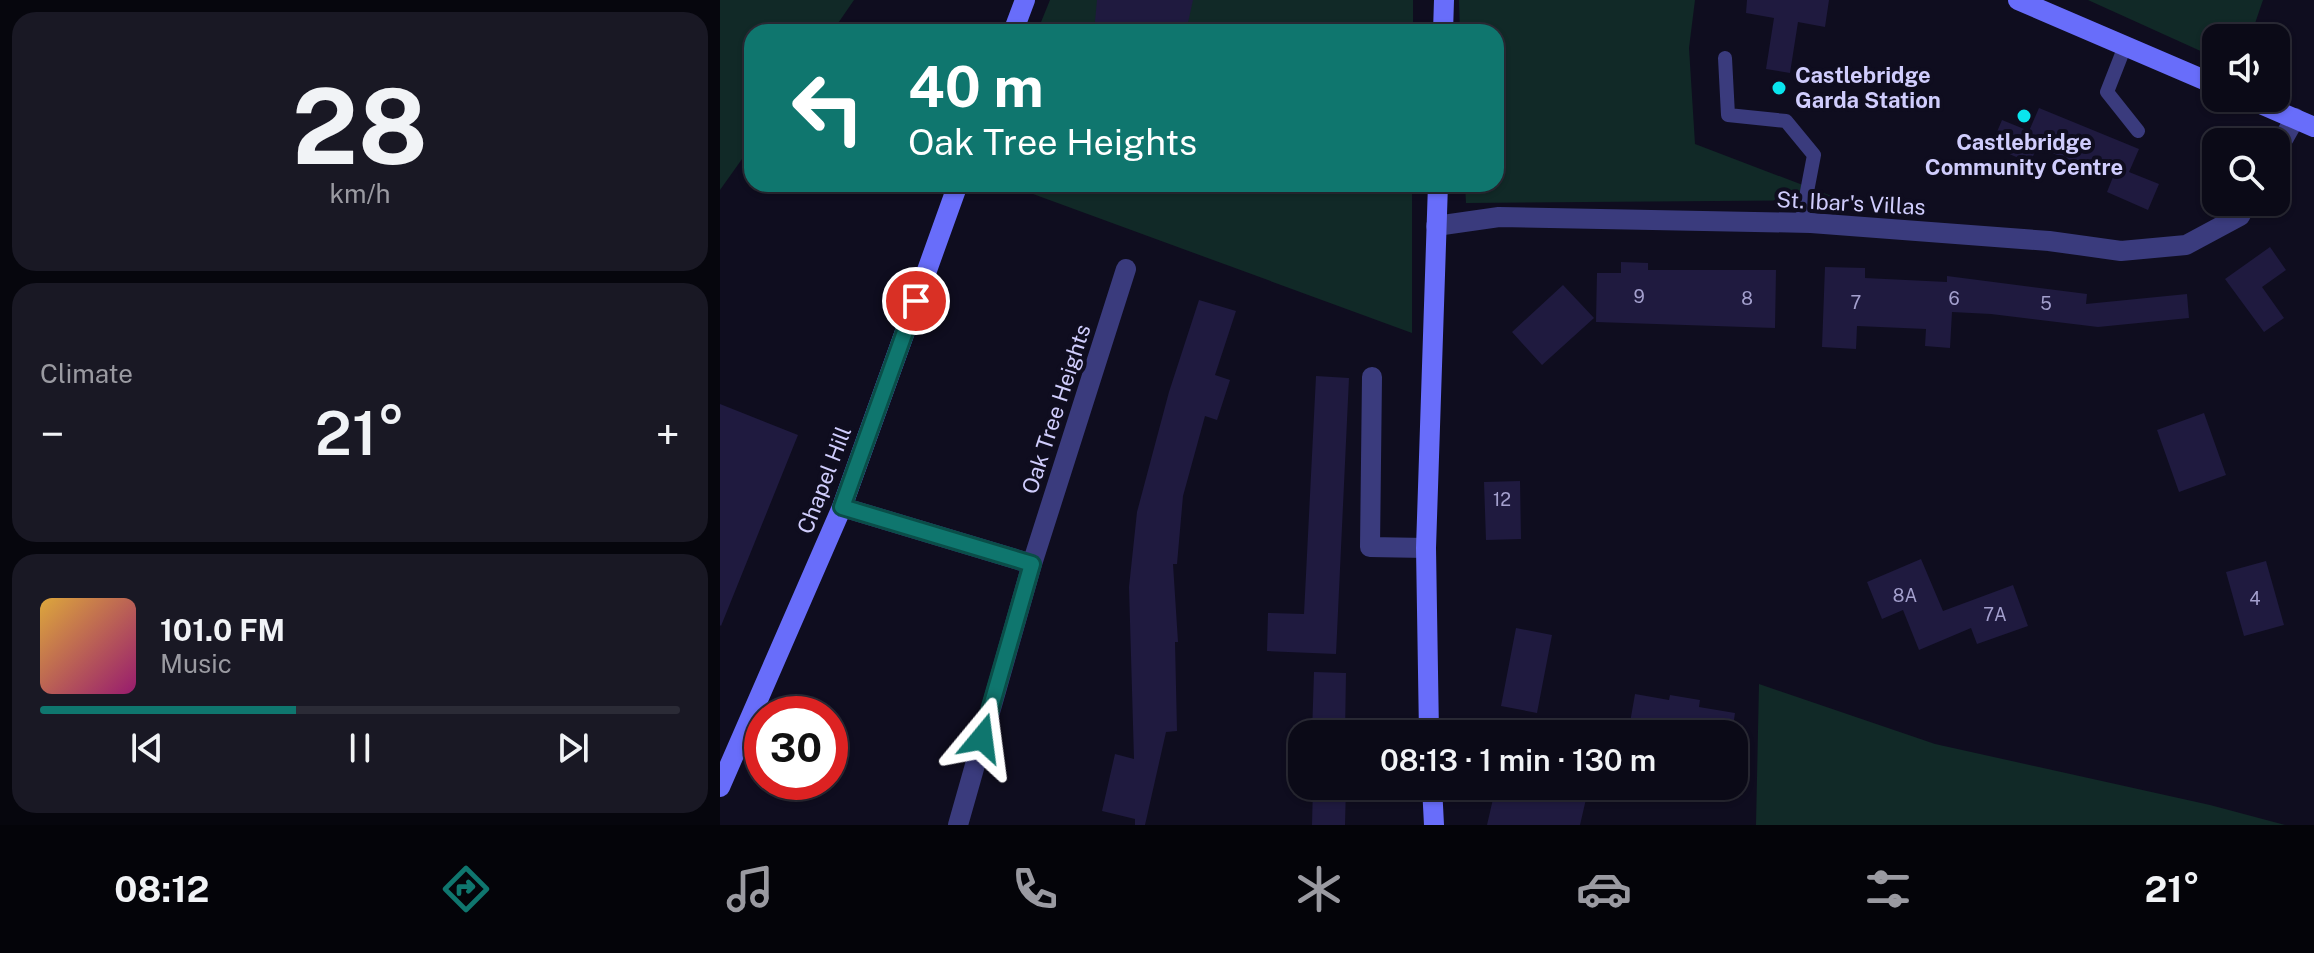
<!DOCTYPE html>
<meta charset="utf-8">
<style>
body{margin:0;font-family:"Public Sans",sans-serif;background:#191824;color:#f1f3f6;height:100vh;display:flex;flex-direction:column;font-size:30px;white-space:nowrap}
*{box-sizing:border-box;margin:0}
p{font-size:26px;color:#9a9aa1}
.icon{flex:none;width:44px;height:44px;fill:none;stroke:currentColor;stroke-width:2;stroke-linecap:round;stroke-linejoin:round}
.map{position:relative;flex:1;overflow:hidden}
.panel{display:flex;flex-direction:column;gap:12px;padding:12px;background:#06060d;width:720px}
.panel>*{flex:none}
.hud{position:absolute;left:24px;top:24px;width:760px;height:168px;border-radius:24px;box-shadow:0 2px 6px #0004,0 0 0 2px #2b2b36;background:#0f766e;color:#fff;overflow:hidden}
.buttons{position:absolute;left:1482px;top:24px;display:grid;gap:16px}
.buttons a{display:grid;place-items:center;width:88px;height:88px;border-radius:16px;background:#0b0a17;box-shadow:0 2px 6px #0004,0 0 0 2px #2b2b36;font-size:40px}
.speed{position:absolute;left:24px;top:696px;display:flex;gap:16px;font-size:40px;font-weight:700;text-align:center}
.speed>*{display:grid;place-content:center;width:104px;height:104px;border-radius:50%;background:#0b0a17;box-shadow:0 2px 6px #0004,0 0 0 2px #2b2b36;line-height:1}
.speed .limit{border:12px solid #d22;background:#fff;color:#111}
.pin{position:absolute;display:grid;place-items:center;width:68px;height:68px;color:#fff;margin:-34px;border:4px solid #fff;border-radius:50%;box-shadow:0 2px 8px #0007}
.me{position:absolute;width:88px;margin:-44px;rotate:16deg;stroke-linejoin:round;filter:drop-shadow(0 0 6px #0008)}
.turn{display:flex;align-items:center;gap:28px;height:168px;padding:0 32px;font-size:36px}
.turn .icon{width:104px;height:104px;stroke-width:2.5}
.turn b{display:block;font-size:56px;line-height:68px}
.big{font-size:60px;font-weight:600;line-height:1.1}
.panel .card{flex:1;display:flex;flex-direction:column;justify-content:center;gap:12px;min-width:0;padding:0 28px;border-radius:24px;background:#191824}
.panel .dial{align-items:center;gap:0}
.dial b{font-size:104px;line-height:1}
.song{display:flex;align-items:center;gap:24px}
.cover{width:96px;height:96px;border-radius:12px;background:linear-gradient(135deg,hsl(40 70% 55%),hsl(320 70% 35%))}
.played{height:8px;border-radius:4px;background:linear-gradient(90deg,#0f766e 40%,#2b2b36 40%)}
.keys{display:flex;justify-content:space-around;direction:ltr}
.heat{display:flex;justify-content:space-between;align-items:center;font-size:44px;direction:ltr}
.trip{position:absolute;left:568px;top:720px;width:460px;height:80px;border-radius:24px;background:#0b0a17;box-shadow:0 2px 6px #0004,0 0 0 2px #2b2b36;font-weight:600;line-height:80px;text-align:center}
.tab-bar{display:flex;height:128px;justify-content:space-around;align-items:center;background:#040409;color:#9a9aa1}
.tab-bar .icon{width:56px;height:56px}
.tab-bar .active{color:#0f766e}
.tab-bar b{font-size:36px;color:#f1f3f6}
main{display:flex;flex:1;min-height:0}
.map>svg:first-child{display:block}
.green{fill:#112927}
.building{fill:#1f1a3f}
.lines{fill:none;stroke-linecap:round;stroke-linejoin:round}
.lane{stroke:#3a3b7d;stroke-width:14}
.street{stroke:#3a3b7d;stroke-width:20}
.secondary{stroke:#686dfa;stroke-width:20}
.route-casing{stroke:#0a4d48;stroke-width:20}
.route{stroke:#0f766e;stroke-width:14}
.poi-dot{fill:#09e5ee;stroke:#0f0d1f;stroke-width:3}
.labels{text-anchor:middle;stroke-width:8;stroke-linejoin:round;paint-order:stroke}
.number-label{font-size:18px;fill:#a4a0ce}
.poi-label{font-size:22px;font-weight:bold;fill:#d0cdfd;stroke:#0f0d1f;text-anchor:start}
.street-label{font-size:22px;fill:#d0cdfd;stroke:#0f0d1f}
</style>
<main>
<section class="panel">
<div class="card dial"><b>28</b><p>km/h</p></div>
<div class="card"><p>Climate</p>
<div class="heat"><a>−</a><b class="big">21°</b><a>+</a></div>
</div>
<div class="card">
<div class="song"><i class="cover"></i><div><b>101.0 FM</b><p>Music</p></div></div>
<div class="played"></div>
<div class="keys"><svg class="icon" aria-label="previous" viewBox="0 0 24 24"><path d="M18 5L8 12l10 7zM5 5v14"/></svg><svg class="icon" aria-label="pause" viewBox="0 0 24 24"><path d="M8 5v14M16 5v14"/></svg><svg class="icon" aria-label="next" viewBox="0 0 24 24"><path d="M6 5l10 7-10 7zM19 5v14"/></svg></div>
</div>
</section>
<div class="map">
<svg width="1594" height="825" viewBox="0 0 1594 825">
<rect width="100%" height="100%" fill="#0f0d1f"/>
<path class="green" d="M 0,0 L 134,0 L 112,32 L 32,32 L 32,145 L 0,190 Z
M 330,0 L 693,0 L 693,32 L 317,32 Z
M 739,0 L 975,0 L 969,48 L 975,144 L 1122,200 L 746,203 L 745,184 L 776,184 L 776,32 L 740,32 Z
M 1368,0 L 1543,0 L 1530,38 L 1496,38 L 1496,58 Z
M 286,184 L 692,184 L 692,333 Z
M 1039,684 L 1215,744 L 1490,805 L 1565,825 L 1036,825 Z"/>
<path class="building" d="M 377,0 L 473,0 L 466,32 L 374,32 Z
M 1027,0 L 1109,0 L 1105,27 L 1078,22 L 1070,73 L 1046,69 L 1054,18 L 1026,13 Z
M 1319,108 L 1419,149 L 1409,172 L 1439,184 L 1428,210 L 1387,192 L 1393,177 L 1317,147 L 1310,163 L 1271,146 L 1282,120 L 1309,131 Z
M 1550,247 L 1566,270 L 1542,287 L 1564,318 L 1544,332 L 1505,279 Z
M 901,262 L 928,263 L 928,270 L 1056,270 L 1055,328 L 876,322 L 877,273 L 901,273 Z
M 1105,267 L 1145,268 L 1145,278 L 1227,282 L 1227,276 L 1367,294 L 1366,304 L 1467,294 L 1469,318 L 1378,327 L 1271,314 L 1232,312 L 1230,348 L 1205,346 L 1206,329 L 1137,326 L 1136,349 L 1102,347 Z
M 843,285 L 874,318 L 822,365 L 792,332 Z
M 479,300 L 516,311 L 495,375 L 510,380 L 497,420 L 485,416 L 463,496 L 457,564 L 453,564 L 458,642 L 455,642 L 457,731 L 446,732 L 425,825 L 415,825 L 415,819 L 382,811 L 395,754 L 414,759 L 409,587 L 417,512 L 449,392 Z
M 596,376 L 629,378 L 616,654 L 547,651 L 548,613 L 584,614 Z
M 0,404 L 78,435 L 1,626 L 0,625 Z
M 1484,413 L 1506,475 L 1459,492 L 1437,430 Z
M 800,481 L 801,539 L 766,540 L 764,482 Z
M 1201,559 L 1223,611 L 1293,585 L 1308,626 L 1257,644 L 1251,628 L 1199,650 L 1183,610 L 1162,619 L 1147,582 Z
M 1546,561 L 1564,625 L 1524,636 L 1506,572 Z
M 796,628 L 832,635 L 817,713 L 781,706 Z
M 594,672 L 626,673 L 625,734 L 592,734 Z
M 915,694 L 949,700 L 950,695 L 980,700 L 979,707 L 1015,713 L 1012,734 L 908,734 Z
M 593,786 L 626,786 L 625,825 L 592,825 Z
M 776,786 L 869,786 L 860,825 L 767,825 Z"/>
<g class="lines">
<path class="lane" d="M 1405,46 L 1387,92 L 1418,131
M 1005,58 L 1008,115 L 1066,121 L 1094,155 L 1081,223"/>
<path class="street" d="M 1556,152 L 1575,118
M 716,226 L 779,217 L 1091,223 L 1329,241 L 1401,251 L 1466,245 L 1520,216 L 1527,202
M 652,377 L 650,547 L 706,548
M 122,507 L 312,564
M 238,825 L 312,564 L 406,269"/>
<path class="secondary" d="M 1298,0 L 1496,85
M 293,32 L 305,0
M 723,32 L 724,0
M 1527,98 L 1594,127
M 709,734 L 706,548 L 718,184
M 712,786 L 714,825
M 0,787 L 122,507 L 238,184"/>
</g>
<g class="lines">
<defs>
<path id="route" d="M 196,301 L 122,507 L 312,564 L 262,738"/>
</defs>
<use href="#route" class="route-casing"/>
<use href="#route" class="route"/>
</g>
<g class="poi-dot">
<circle cx="1059" cy="88" r="8"/>
<circle cx="1304" cy="116" r="8"/>
</g>
<g class="labels">
<g class="number-label">
<text x="919" y="303">9</text>
<text x="1027" y="305">8</text>
<text x="1234" y="305">6</text>
<text x="1136" y="309">7</text>
<text x="1326" y="310">5</text>
<text x="782" y="506">12</text>
<text x="1185" y="602">8A</text>
<text x="1535" y="605">4</text>
<text x="1275" y="621">7A</text>
</g>
<g class="poi-label">
<text x="1075" y="83">Castlebridge<tspan x="1075" dy="25">Garda Station</tspan></text>
<text x="1304" y="150" text-anchor="middle">Castlebridge<tspan x="1304" dy="25">Community Centre</tspan></text>
</g>
<g class="street-label">
<text transform="translate(1131 203) rotate(3)" y="8">St. Ibar's Villas</text>
<text transform="translate(336 409) rotate(-72)" y="8">Oak Tree Heights</text>
<text transform="translate(104 480) rotate(-69)" y="8">Chapel Hill</text>
</g>
</g>
</svg>
<div class="buttons">
<a><svg class="icon" aria-label="sound" viewBox="0 0 24 24"><path d="M4 9h4l5-4v14l-5-4H4zM17 9q2 3 0 6"/></svg></a>
<a><svg class="icon" aria-label="search" viewBox="0 0 24 24"><circle cx="10" cy="10" r="6"/><path d="M15 15l6 6"/></svg></a>
</div>
<div class="speed"><div class="limit">30</div></div>
<div class="pin" style="left:196px;top:301px;background:#d93025"><svg class="icon" aria-label="arrive" viewBox="0 0 24 24"><path d="M6 21V4h12l-3 4 3 4H6"/></svg></div>
<svg class="me" style="left:262px;top:738px" viewBox="-20 -20 40 40"><path d="M0-17L14 15 0 8-14 15z" fill="#0f766e" stroke="#fff" stroke-width="4"/></svg>
<div class="trip">08:13 · 1 min · 130 m</div>
<div class="hud">
<div class="turn"><svg class="icon" aria-label="left" viewBox="0 0 24 24"><path d="M17 20v-9H6M10 6l-5 5 5 5"/></svg><div><b>40 m</b>Oak Tree Heights</div></div>
</div>
</div>
</main>
<nav class="tab-bar">
<b>08:12</b>
<svg class="icon active" aria-label="directions" viewBox="0 0 24 24"><path d="M12 3l9 9-9 9-9-9zM9 14v-3h6M13 9l2 2-2 2"/></svg>
<svg class="icon" aria-label="music" viewBox="0 0 24 24"><path d="M9 18V5l10-2v13"/><circle cx="6" cy="18" r="3"/><circle cx="16" cy="16" r="3"/></svg>
<svg class="icon" aria-label="phone" viewBox="0 0 24 24"><path d="M5 4h4l2 5-3 2q2 4 5 5l2-3 5 2v4C11 20 4 13 5 4z"/></svg>
<svg class="icon" aria-label="climate" viewBox="0 0 24 24"><path d="M12 3v18M4 7l16 10M4 17L20 7"/></svg>
<svg class="icon" aria-label="car" viewBox="0 0 24 24"><path d="M5 17H2v-5l4-1 3-4h7l3 4 3 1v5h-3M9 17h6M6 11h13"/><circle cx="7" cy="17" r="2"/><circle cx="17" cy="17" r="2"/></svg>
<svg class="icon" aria-label="filters" viewBox="0 0 24 24"><path d="M4 7h16M4 17h16"/><circle cx="9" cy="7" r="2"/><circle cx="15" cy="17" r="2"/></svg>
<b>21°</b>
</nav>
